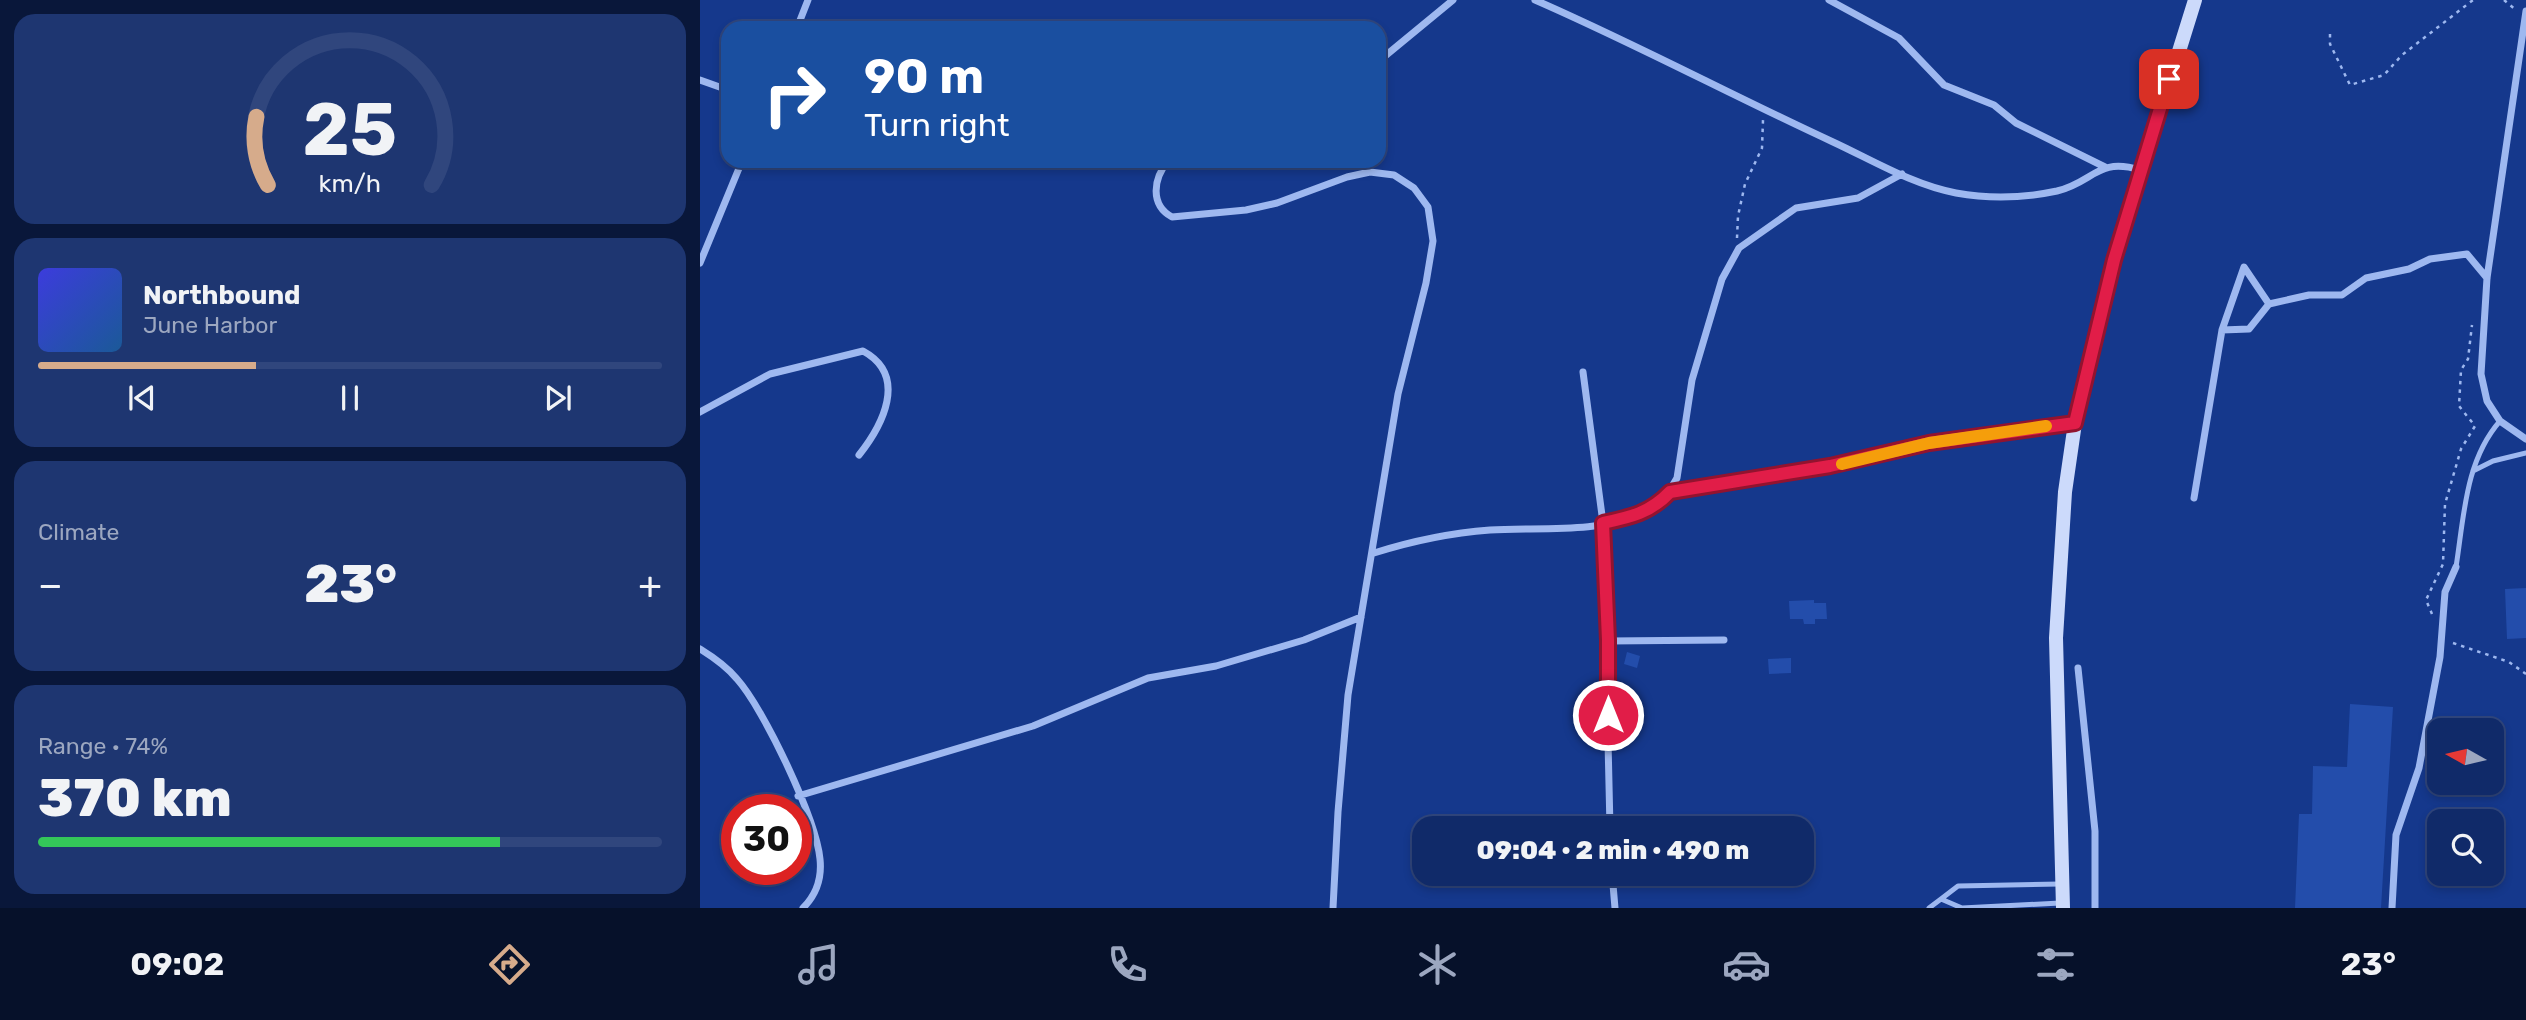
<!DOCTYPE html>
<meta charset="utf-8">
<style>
body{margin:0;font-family:Rubik,sans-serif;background:#1e3671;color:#f1f3f6;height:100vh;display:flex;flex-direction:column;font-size:26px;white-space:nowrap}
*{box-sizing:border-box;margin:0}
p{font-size:23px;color:#9ca7c0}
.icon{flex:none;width:38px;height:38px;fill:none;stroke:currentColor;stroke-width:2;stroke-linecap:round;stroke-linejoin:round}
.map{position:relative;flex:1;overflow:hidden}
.sheet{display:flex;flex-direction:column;gap:14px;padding:14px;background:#09173a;width:700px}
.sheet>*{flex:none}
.guide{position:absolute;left:21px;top:21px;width:665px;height:147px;border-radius:21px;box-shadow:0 4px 10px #0003,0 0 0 2px #30467d;background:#1a4fa0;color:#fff;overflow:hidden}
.needle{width:46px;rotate:278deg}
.fabs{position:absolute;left:1727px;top:718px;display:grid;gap:14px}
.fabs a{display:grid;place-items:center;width:77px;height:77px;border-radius:14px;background:#102a69;box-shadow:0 4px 10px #0003,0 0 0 2px #30467d;font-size:35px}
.speed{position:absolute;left:21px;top:794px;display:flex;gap:14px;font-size:35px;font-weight:700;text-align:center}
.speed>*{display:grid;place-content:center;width:91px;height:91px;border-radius:50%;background:#102a69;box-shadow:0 4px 10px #0003,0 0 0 2px #30467d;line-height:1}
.speed .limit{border:10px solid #d22;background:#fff;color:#111}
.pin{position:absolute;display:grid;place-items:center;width:60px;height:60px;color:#fff;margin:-30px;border-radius:14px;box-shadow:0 4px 10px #0006}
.me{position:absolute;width:77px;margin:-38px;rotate:0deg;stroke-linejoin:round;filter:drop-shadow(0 0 5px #0008)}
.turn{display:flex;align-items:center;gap:24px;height:147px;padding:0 28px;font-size:32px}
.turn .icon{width:91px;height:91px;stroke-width:2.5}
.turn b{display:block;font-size:49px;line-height:60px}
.big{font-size:52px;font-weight:800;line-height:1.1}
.sheet .card{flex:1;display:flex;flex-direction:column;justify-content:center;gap:10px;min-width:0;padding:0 24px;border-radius:21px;background:#1e3671}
.sheet .dial{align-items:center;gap:0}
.dial svg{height:182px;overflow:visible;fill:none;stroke:#30467d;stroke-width:7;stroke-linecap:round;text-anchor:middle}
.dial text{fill:#f1f3f6;stroke:none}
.song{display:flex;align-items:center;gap:21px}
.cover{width:84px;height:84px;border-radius:10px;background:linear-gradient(135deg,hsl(240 70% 55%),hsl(210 70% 35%))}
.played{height:7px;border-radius:4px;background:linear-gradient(90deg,#d6ab8b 35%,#30467d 35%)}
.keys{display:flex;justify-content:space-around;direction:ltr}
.heat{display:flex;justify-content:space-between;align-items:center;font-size:38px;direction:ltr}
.charge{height:10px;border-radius:5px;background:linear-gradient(90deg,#34c759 74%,#30467d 0)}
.trip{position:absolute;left:712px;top:816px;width:402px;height:70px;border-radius:21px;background:#102a69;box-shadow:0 4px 10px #0003,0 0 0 2px #30467d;font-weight:800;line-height:70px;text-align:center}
.tabs{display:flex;height:112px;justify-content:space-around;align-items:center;background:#06112a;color:#9ca7c0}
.tabs .icon{width:49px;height:49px}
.tabs .selected{color:#d6ab8b}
.tabs b{font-size:32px;color:#f1f3f6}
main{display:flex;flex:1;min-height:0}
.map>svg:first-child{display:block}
.building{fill:#234dab}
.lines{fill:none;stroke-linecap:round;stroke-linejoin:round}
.path{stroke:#9eb8f0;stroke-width:2.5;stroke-dasharray:3.5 5;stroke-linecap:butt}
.service{stroke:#9eb8f0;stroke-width:5}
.minor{stroke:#9eb8f0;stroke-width:7}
.secondary{stroke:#ccdafb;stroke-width:14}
.route-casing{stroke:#92132f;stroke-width:18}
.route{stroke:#e11d48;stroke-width:12}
.slow{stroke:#f59e0b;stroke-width:12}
</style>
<main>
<section class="sheet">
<div class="card dial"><svg viewBox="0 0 100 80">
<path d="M14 69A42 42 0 1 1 86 69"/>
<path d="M14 69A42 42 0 0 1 9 39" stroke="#d6ab8b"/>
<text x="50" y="56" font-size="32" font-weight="700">25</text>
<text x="50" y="72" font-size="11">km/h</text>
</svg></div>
<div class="card">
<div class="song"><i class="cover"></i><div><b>Northbound</b><p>June Harbor</p></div></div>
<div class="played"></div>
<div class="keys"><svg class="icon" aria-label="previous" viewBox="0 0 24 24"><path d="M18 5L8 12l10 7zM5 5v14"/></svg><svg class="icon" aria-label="pause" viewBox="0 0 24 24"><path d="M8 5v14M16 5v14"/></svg><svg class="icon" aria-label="next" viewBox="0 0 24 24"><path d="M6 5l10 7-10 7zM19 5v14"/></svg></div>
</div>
<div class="card"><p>Climate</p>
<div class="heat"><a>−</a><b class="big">23°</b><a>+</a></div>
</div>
<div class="card"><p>Range · 74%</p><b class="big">370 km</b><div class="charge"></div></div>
</section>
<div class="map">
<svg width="1826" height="908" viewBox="0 0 1826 908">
<rect width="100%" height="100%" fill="#15388c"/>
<path class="building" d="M 1826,588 L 1826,638 L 1807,639 L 1805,589 Z
M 1114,600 L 1114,603 L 1126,603 L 1127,619 L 1115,619 L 1115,624 L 1104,624 L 1103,619 L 1090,619 L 1089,601 Z
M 927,652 L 940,656 L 937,668 L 924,664 Z
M 1091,658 L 1091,673 L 1069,674 L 1068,659 Z
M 1650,704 L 1693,707 L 1681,908 L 1595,908 L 1599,814 L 1612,814 L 1613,766 L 1647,767 Z"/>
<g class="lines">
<path class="path" d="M 1804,0 L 1816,10
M 1630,34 L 1630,44 L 1650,85 L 1684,75 L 1702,55 L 1773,0
M 1037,238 L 1038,216 L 1045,184 L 1062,148 L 1063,120
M 1732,614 L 1726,600 L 1743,564 L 1745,504 L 1761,449 L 1775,426 L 1759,406 L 1761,370 L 1768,359 L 1772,325
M 1753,643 L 1809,662 L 1826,674"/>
<path class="service" d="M 1773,471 L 1793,461 L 1826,453
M 1756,567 C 1764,517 1765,461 1800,421
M 1241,899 L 1258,886 L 1360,884
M 1229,908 L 1241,899 L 1262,908 L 1360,903"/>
<path class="minor" d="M 835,0 C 936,44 1033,96 1133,142 C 1172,160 1213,185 1256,193 C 1289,199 1324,198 1357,191 C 1394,182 1397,157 1440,170
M 1129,0 L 1199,38 L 1244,85 L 1294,105 L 1316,123 L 1405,167
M 1826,11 L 1787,278 L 1781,374 L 1787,401 L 1800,421 L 1826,439
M 97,28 L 108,0
M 679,61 L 753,0
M 0,80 L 28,90
M 468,161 C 453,179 450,205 472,217 L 546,210 L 577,203 L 647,177 L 670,172 L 694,175 L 714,188 L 728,207 L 733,241 L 726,283 L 698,394 L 648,695 L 638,812 L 633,908
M 0,263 L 42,161
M 1569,304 L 1549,329 L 1522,330 L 1544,267 L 1569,304 L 1609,295 L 1642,295 L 1666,278 L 1709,269 L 1730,259 L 1767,254 L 1787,278
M 883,372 L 903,523 L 910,828
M 0,412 L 70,374 L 163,351 C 209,376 182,426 159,455
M 969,492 L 1116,469 L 1229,443 L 1375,423
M 1494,498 L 1522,330
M 674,553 C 712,541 750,533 790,530 C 834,527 899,533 940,515 C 957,508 968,494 977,478 L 992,380 L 1022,279 L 1039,248 L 1096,208 L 1158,198 L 1202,174
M 908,641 L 1024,640
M 0,649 C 13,657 27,667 37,679 C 64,709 116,819 120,859 C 122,878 116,895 103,908
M 1378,668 L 1395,831 L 1395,908
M 98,796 L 333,726 L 448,678 L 516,666 L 604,640 L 661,617
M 912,873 L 915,908
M 1692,908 L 1696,835 L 1719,768 L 1740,657 L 1745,592 L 1756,567"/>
<path class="secondary" d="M 1363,908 L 1356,638 L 1365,492 L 1375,423 L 1414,260 L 1495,0"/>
</g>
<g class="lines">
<defs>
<path id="route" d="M 908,715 L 908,640 L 903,523 C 931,517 950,513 970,492 L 1130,466 L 1229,443 L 1375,423 L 1414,260 L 1469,79"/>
</defs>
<use href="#route" class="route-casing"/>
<use href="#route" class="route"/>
<path class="slow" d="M 1142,464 L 1229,443 L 1346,426"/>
</g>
</svg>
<div class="fabs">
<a><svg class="needle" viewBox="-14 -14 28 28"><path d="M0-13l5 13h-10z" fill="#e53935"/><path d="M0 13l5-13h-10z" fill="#9ca7c0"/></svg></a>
<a><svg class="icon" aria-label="search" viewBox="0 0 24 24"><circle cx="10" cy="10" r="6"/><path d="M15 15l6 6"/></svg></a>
</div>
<div class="speed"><div class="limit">30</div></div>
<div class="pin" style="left:1469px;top:79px;background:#d93025"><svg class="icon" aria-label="arrive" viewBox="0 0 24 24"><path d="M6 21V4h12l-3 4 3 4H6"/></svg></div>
<svg class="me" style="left:908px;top:715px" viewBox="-20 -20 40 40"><circle r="17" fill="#e11d48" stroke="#fff" stroke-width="3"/><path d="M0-11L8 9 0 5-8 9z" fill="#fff"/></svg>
<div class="trip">09:04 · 2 min · 490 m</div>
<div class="guide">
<div class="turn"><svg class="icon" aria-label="right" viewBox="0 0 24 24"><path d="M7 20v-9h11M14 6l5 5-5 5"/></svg><div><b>90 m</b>Turn right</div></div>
</div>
</div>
</main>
<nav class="tabs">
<b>09:02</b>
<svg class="icon selected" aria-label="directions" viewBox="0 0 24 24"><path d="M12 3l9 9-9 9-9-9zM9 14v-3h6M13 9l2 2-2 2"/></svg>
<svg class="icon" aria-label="music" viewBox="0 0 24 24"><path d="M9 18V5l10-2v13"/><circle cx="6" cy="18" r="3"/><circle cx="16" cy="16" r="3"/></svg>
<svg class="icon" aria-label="phone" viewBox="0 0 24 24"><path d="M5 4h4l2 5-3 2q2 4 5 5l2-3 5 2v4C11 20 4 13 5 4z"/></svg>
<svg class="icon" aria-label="climate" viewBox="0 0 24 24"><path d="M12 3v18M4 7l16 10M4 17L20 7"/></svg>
<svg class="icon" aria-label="car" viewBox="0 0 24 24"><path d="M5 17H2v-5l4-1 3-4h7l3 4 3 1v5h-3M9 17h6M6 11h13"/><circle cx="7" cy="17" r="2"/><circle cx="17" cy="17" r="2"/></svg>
<svg class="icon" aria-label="filters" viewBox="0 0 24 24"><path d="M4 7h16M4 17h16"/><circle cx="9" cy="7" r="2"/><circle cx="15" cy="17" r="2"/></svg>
<b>23°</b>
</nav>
